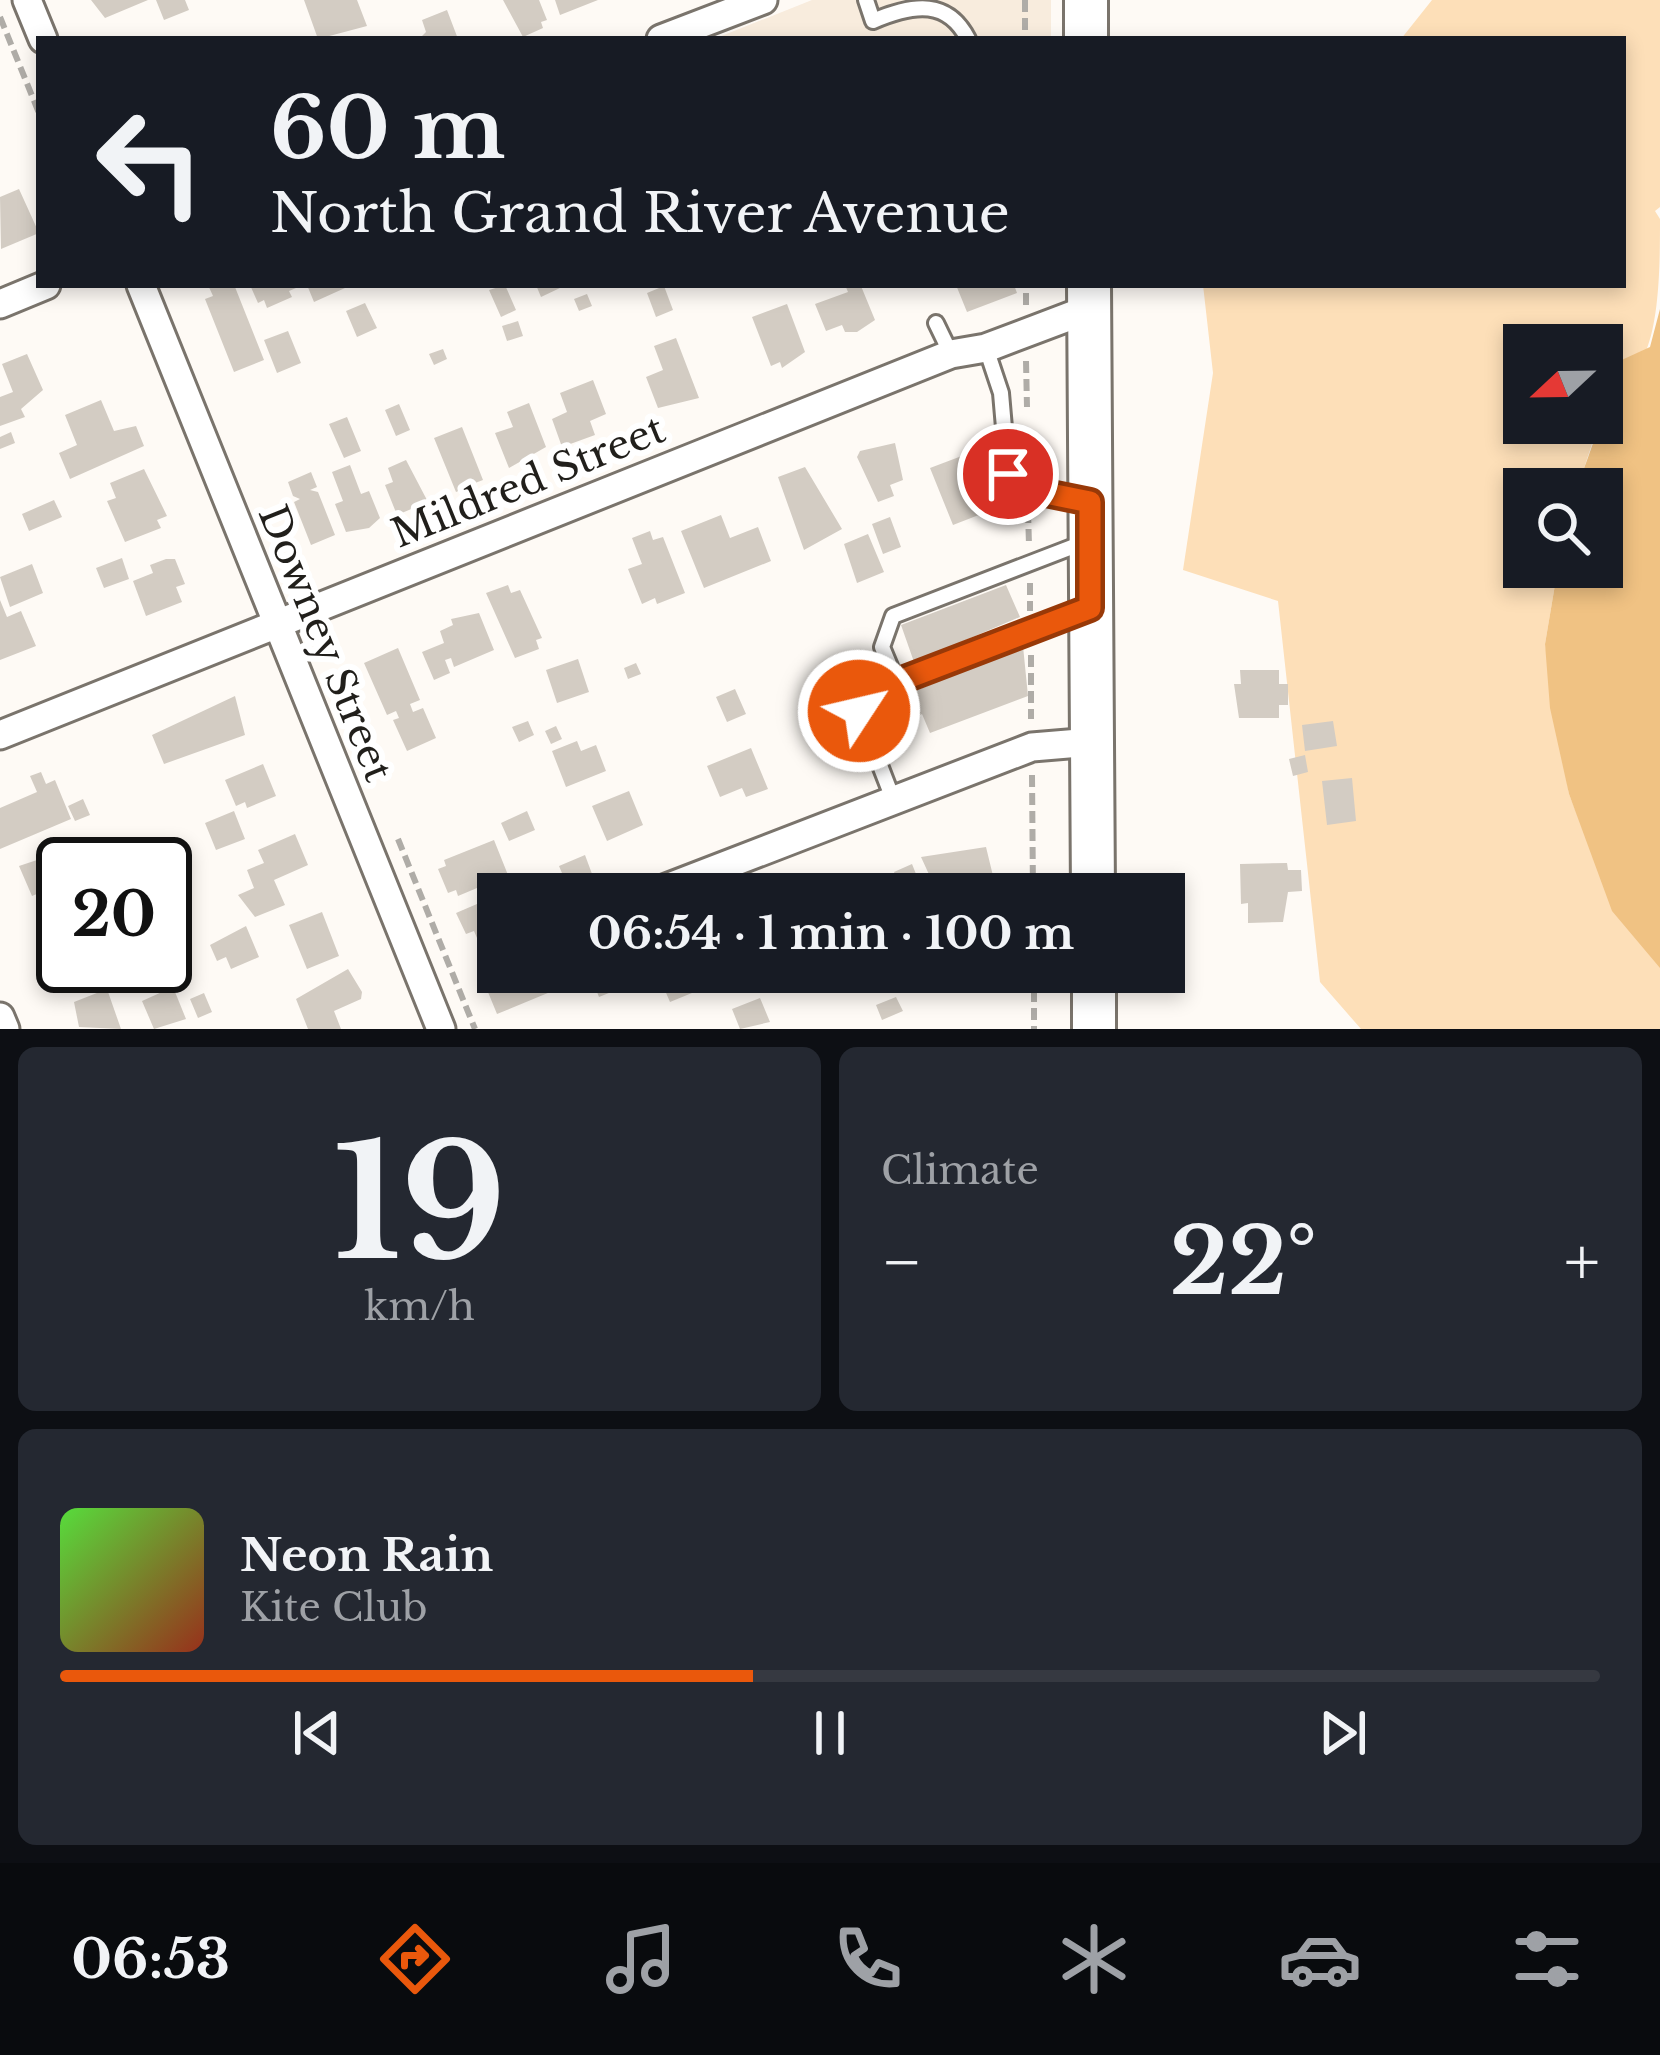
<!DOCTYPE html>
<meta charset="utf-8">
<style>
body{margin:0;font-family:"Libre Baskerville",serif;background:#242831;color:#f1f3f6;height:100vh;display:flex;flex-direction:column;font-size:45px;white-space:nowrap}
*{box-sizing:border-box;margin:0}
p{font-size:39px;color:#9ea1a6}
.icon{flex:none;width:66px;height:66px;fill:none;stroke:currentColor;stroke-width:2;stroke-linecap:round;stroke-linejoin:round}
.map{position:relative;height:1029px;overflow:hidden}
.sheet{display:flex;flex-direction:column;gap:18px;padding:18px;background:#0d0f14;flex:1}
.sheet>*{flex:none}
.banner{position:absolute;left:36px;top:36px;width:1590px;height:252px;border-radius:0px;box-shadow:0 6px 18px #0003;background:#171b24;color:#f1f3f6;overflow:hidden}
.needle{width:78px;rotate:248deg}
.fabs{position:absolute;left:1503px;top:324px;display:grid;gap:24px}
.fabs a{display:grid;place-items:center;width:120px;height:120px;border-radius:0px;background:#171b24;box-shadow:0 6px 18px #0003;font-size:60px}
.speed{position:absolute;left:36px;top:837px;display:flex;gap:24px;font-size:60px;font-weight:700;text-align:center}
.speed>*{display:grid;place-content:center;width:156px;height:156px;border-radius:50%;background:#171b24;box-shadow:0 6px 18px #0003;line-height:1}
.speed .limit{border:6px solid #111;border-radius:18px;background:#fff;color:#111}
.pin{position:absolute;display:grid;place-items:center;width:102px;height:102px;color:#fff;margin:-51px;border:6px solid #fff;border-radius:50%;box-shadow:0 3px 12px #0007}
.me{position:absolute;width:132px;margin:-66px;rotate:55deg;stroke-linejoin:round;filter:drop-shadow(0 0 9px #0008)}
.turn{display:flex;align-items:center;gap:42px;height:252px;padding:0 36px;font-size:54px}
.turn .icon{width:156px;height:156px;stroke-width:2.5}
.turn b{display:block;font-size:84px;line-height:102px}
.big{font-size:90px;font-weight:800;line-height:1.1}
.sheet .widget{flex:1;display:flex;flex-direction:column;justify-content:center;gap:18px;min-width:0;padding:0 42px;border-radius:18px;background:#242831}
.sheet .dial{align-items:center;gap:0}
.dial b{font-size:156px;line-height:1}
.song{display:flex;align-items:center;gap:36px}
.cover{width:144px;height:144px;border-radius:18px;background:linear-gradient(135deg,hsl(110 70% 55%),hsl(10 70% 35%))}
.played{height:12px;border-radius:6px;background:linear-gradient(90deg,#ea580c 45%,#363941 45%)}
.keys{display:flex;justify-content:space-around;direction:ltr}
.heat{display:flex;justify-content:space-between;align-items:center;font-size:66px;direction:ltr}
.sheet .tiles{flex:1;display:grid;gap:18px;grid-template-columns:1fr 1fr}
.widget:last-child{grid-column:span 2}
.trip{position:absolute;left:477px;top:873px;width:708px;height:120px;border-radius:0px;background:#171b24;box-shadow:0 6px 18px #0003;font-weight:800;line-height:120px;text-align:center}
.tab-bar{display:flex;height:192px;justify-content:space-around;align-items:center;background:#090b0e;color:#9ea1a6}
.tab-bar .icon{width:84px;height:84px}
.tab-bar .current{color:#ea580c}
.tab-bar b{font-size:54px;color:#f1f3f6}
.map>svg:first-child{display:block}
.built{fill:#f8ecdd}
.green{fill:#fddfb8}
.water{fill:#f0c283}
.building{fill:#d3ccc3}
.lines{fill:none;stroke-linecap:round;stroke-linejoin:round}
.lane-casing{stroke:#7a746c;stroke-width:20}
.street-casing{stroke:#7a746c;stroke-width:33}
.primary-casing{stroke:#7a746c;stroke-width:48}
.path{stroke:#afaca7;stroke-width:6;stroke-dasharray:12 6;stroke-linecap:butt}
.lane{stroke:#fff;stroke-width:14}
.street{stroke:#fff;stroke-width:27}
.primary{stroke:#fff;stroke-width:42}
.route-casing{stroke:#983908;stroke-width:30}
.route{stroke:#ea580c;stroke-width:21}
.labels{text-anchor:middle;stroke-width:12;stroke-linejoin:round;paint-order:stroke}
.street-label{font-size:39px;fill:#211f1b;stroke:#fff}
</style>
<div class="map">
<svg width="1660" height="1029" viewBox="0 0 1660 1029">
<rect width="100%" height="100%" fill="#fefaf5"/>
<path class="built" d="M 812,0 L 1051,0 L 1051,39 L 714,39 Z"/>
<path class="green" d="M 1432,0 L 1660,0 L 1660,207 L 1655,211 L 1660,219 C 1660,258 1660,317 1646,351 C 1632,373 1610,389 1602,414 L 1602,345 L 1524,345 L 1524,423 L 1599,423 L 1577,489 L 1524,489 L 1524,567 L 1558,567 L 1545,644 L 1569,794 L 1588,842 L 1660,951 L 1660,1029 L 1361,1029 L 1320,982 L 1278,601 L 1183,570 L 1213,373 L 1203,285 L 1623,285 L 1623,39 L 1401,39 Z"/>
<path class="water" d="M 1660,309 L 1660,968 L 1612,911 L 1569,794 L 1550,708 L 1545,644 L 1558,567 L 1602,567 L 1602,489 L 1577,489 C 1591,446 1609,413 1602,369 L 1650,347 Z"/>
<path class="building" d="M 91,0 L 148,0 L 105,18 Z
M 156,0 L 185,0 L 189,10 L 164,20 Z
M 304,0 L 357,0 L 367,26 L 318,39 Z
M 503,0 L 539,0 L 547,20 L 541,22 L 543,28 L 523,37 Z
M 555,0 L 598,0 L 560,15 Z
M 447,10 L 458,39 L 419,39 L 426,32 L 422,20 Z
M 19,189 L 39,233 L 1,249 L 0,197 Z
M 208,285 L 235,287 L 264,360 L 234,372 L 205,299 L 213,296 Z
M 250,285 L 295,285 L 296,288 L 289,291 L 292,297 L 267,308 L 264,300 L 258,303 Z
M 307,285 L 343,285 L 345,288 L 314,302 Z
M 505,285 L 516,310 L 501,317 L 489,290 Z
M 536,285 L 558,285 L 560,288 L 541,297 Z
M 845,285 L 861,286 L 875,320 L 857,332 L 845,332 L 842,325 L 826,331 L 815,304 L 848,292 Z
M 956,285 L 1014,285 L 1017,293 L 967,312 Z
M 664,286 L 673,310 L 656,317 L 647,293 Z
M 587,294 L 592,306 L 579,311 L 574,299 Z
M 365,303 L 377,328 L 357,337 L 346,311 Z
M 787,304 L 805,352 L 782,368 L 780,362 L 771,366 L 752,317 Z
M 518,321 L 523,336 L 507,341 L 502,326 Z
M 288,331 L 301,363 L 277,373 L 264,340 Z
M 676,338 L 699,398 L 658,408 L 646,377 L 663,370 L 654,346 Z
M 443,349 L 447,359 L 434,365 L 429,354 Z
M 27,354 L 43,390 L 21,409 L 25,417 L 0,426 L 0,397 L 13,392 L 2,364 Z
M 593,380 L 606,414 L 590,421 L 595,435 L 562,447 L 552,419 L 567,412 L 560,393 Z
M 101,400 L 114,431 L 136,426 L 144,446 L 70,479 L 59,453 L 77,445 L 65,415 Z
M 529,403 L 546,447 L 509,468 L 495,433 L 513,427 L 507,412 Z
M 399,404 L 410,430 L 396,436 L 385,410 Z
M 347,417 L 361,451 L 344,458 L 329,424 Z
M 462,427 L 483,480 L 475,483 L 478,490 L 465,495 L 463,489 L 456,492 L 434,438 Z
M 11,432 L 15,443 L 0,449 L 0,437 Z
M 895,443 L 903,480 L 890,485 L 894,496 L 878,502 L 857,457 L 860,451 Z
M 967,454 L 989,511 L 953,525 L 930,468 Z
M 406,460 L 428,502 L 397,515 L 385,485 L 393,482 L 388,468 Z
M 350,465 L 361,494 L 369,491 L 380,518 L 369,528 L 346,532 L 335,504 L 343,501 L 332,472 Z
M 805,467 L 842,529 L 804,550 L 778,477 Z
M 144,469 L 167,516 L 157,520 L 161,528 L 125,542 L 107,501 L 116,498 L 110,483 Z
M 311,472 L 317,487 L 310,490 L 318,492 L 335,535 L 311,545 L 294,502 L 300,499 L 293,496 L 288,482 Z
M 54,500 L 62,517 L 29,531 L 22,514 Z
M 721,515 L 730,538 L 758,527 L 771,561 L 704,588 L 681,531 Z
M 890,517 L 901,547 L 883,554 L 872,524 Z
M 650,531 L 653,540 L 663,537 L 685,593 L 657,604 L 655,598 L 642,604 L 628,569 L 642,564 L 632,538 Z
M 868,534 L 884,572 L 857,583 L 844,544 Z
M 122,558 L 129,579 L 104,588 L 96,568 Z
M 166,559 L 175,559 L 185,584 L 176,587 L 182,602 L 146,616 L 133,581 L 153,573 L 150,565 Z
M 32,564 L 43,593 L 10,607 L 0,577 Z
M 508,585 L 511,593 L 520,590 L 542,638 L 536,640 L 539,649 L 515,658 L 486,593 Z
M 1006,585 L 1020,617 L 914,662 L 901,625 Z
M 0,600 L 7,617 L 21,611 L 36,646 L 0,660 Z
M 479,613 L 494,650 L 454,667 L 451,658 L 445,660 L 450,673 L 434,680 L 422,652 L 444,643 L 440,631 L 453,625 L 451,619 Z
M 1023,646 L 1028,696 L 930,733 L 922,714 L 918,716 L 913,692 Z
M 398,648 L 420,700 L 410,704 L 413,712 L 423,708 L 436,738 L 407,751 L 393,720 L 399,718 L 396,711 L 387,715 L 364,663 Z
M 578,659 L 589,692 L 557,703 L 546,670 Z
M 636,663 L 641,674 L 628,679 L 624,668 Z
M 1240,670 L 1279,670 L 1279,684 L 1288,684 L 1288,705 L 1279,705 L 1279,718 L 1239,718 L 1234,684 L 1241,684 Z
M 735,689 L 746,714 L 727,722 L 716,697 Z
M 235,696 L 245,735 L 164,764 L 152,735 Z
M 528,721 L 534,735 L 519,742 L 512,727 Z
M 1333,721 L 1337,746 L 1305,751 L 1302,725 Z
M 556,726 L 562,739 L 551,744 L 545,731 Z
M 577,741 L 581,751 L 596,745 L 606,771 L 566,787 L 552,751 Z
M 751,748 L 768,789 L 746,797 L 742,788 L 720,797 L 707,766 Z
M 1305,755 L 1308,772 L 1293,776 L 1289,759 Z
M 263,764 L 276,796 L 247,808 L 245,802 L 236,806 L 225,780 Z
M 41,772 L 46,784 L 55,780 L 71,819 L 0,849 L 0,808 L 37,792 L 30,776 Z
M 1352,778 L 1356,821 L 1327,825 L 1322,781 Z
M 629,791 L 643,825 L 607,841 L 592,806 Z
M 83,799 L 90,815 L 75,821 L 68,806 Z
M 234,811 L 245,839 L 216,850 L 205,823 Z
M 527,811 L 535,830 L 509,841 L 501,823 Z
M 295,834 L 308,865 L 274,880 L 285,905 L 255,917 L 238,895 L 254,888 L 247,870 L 264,863 L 258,850 Z
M 494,840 L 508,875 L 458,896 L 456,890 L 448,893 L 438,869 L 446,866 L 444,860 Z
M 986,847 L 994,880 L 981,885 L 985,894 L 938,894 L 921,857 Z
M 70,849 L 77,864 L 63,864 L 63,883 L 32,896 L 19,866 Z
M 585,855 L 595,882 L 570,892 L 559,866 Z
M 1287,863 L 1288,870 L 1301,870 L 1302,891 L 1288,892 L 1283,922 L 1248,923 L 1248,903 L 1241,904 L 1240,864 Z
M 912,864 L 924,894 L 903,894 L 894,872 Z
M 878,876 L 886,894 L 862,894 L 858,885 Z
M 498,895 L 498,938 L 480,945 L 474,931 L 466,934 L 456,913 Z
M 322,912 L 339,956 L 307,969 L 289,925 Z
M 246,926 L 259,957 L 231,969 L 226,957 L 217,961 L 210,945 Z
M 63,935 L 63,966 L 93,966 L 97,975 L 66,988 L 56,965 L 51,967 L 46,942 Z
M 348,969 L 362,992 L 361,999 L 334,1011 L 341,1029 L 308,1029 L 296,999 Z
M 503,972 L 567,972 L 572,983 L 497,1014 L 483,980 Z
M 589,972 L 632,972 L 636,982 L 599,997 Z
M 657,972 L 703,972 L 709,986 L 670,1002 Z
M 728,972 L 768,972 L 734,986 Z
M 173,987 L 186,1019 L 154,1029 L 142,1001 Z
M 107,989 L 121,1029 L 79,1027 L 74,1002 Z
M 204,993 L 212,1012 L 198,1018 L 190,999 Z
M 896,997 L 903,1011 L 882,1020 L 876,1005 Z
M 760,998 L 770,1022 L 740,1029 L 732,1009 Z"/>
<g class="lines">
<defs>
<path id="lane" d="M 866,0 L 873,21 C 915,3 948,0 968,39
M 936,323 L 951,354
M 986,348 L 1001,393 L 1008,474 L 1016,487 L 1085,501
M 897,683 L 1085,610
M 893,799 L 859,711 L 863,695 L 897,683 L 882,647 L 893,616 L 1085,542"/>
<path id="street" d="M 27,0 L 43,39
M 661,39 L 763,0
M 141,285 L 441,1029
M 0,304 L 46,285
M 0,735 L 951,354 L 986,348 L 1089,309
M 651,894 L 1032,747 L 1092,742
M 0,1017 L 5,1029"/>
<path id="primary" d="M 1086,0 L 1086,39
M 1089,285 L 1093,894
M 1094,972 L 1094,1029"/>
</defs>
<use href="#lane" class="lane-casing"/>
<use href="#street" class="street-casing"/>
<use href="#primary" class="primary-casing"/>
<path class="path" d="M 1025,0 L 1025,39
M 0,17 L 39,113
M 1026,305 L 1026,285
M 1026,361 L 1027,407
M 1028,511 L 1029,545
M 1030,583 L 1030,611
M 1031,655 L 1031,719
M 1032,775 L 1033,894
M 398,839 L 475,1029
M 1034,972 L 1034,1029"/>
<use href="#lane" class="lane"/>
<use href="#street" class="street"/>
<use href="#primary" class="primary"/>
</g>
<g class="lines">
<defs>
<path id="route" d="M 859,711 L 863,695 L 1090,608 L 1090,502 L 1016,487 L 1008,474"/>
</defs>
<use href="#route" class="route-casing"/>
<use href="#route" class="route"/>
</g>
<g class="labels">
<g class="street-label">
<text transform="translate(528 481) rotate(-22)" y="14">Mildred Street</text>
<text transform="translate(326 643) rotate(68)" y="14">Downey Street</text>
</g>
</g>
</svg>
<div class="fabs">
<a><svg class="needle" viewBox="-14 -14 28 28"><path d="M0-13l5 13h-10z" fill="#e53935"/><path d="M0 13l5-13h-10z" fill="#9ea1a6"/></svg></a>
<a><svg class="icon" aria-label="search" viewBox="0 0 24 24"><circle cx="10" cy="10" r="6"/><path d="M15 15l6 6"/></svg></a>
</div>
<div class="speed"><div class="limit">20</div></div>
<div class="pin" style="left:1008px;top:474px;background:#d93025"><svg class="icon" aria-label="arrive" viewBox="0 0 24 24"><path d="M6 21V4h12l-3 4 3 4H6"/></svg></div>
<svg class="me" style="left:859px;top:711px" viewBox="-20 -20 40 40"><circle r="17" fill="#ea580c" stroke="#fff" stroke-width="3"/><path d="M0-11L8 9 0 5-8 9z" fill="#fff"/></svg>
<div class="trip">06:54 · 1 min · 100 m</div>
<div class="banner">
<div class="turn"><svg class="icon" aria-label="left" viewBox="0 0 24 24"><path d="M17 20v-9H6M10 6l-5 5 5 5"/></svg><div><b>60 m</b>North Grand River Avenue</div></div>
</div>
</div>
<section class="sheet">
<div class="tiles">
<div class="widget dial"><b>19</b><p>km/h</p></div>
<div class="widget"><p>Climate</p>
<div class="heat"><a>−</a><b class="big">22°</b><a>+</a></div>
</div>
<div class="widget">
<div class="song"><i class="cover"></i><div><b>Neon Rain</b><p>Kite Club</p></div></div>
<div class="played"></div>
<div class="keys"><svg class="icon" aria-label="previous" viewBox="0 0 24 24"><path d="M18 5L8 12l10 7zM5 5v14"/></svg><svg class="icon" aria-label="pause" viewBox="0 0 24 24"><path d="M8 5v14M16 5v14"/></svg><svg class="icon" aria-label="next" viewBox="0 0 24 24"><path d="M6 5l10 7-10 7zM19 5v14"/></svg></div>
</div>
</div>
</section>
<nav class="tab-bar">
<b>06:53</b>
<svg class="icon current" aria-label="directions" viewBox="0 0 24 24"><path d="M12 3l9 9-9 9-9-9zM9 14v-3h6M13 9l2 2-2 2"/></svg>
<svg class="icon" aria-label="music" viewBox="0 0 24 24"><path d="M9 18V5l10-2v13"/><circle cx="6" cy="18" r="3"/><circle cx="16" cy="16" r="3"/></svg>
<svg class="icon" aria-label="phone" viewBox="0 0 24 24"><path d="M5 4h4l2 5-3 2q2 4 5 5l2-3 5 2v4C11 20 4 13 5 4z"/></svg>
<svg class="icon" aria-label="climate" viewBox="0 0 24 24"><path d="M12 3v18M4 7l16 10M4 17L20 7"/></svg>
<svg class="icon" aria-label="car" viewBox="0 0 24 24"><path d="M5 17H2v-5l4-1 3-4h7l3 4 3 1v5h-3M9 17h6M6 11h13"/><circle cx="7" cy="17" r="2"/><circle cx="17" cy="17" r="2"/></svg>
<svg class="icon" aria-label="filters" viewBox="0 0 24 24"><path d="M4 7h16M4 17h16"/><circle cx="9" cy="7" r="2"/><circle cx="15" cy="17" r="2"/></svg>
</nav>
